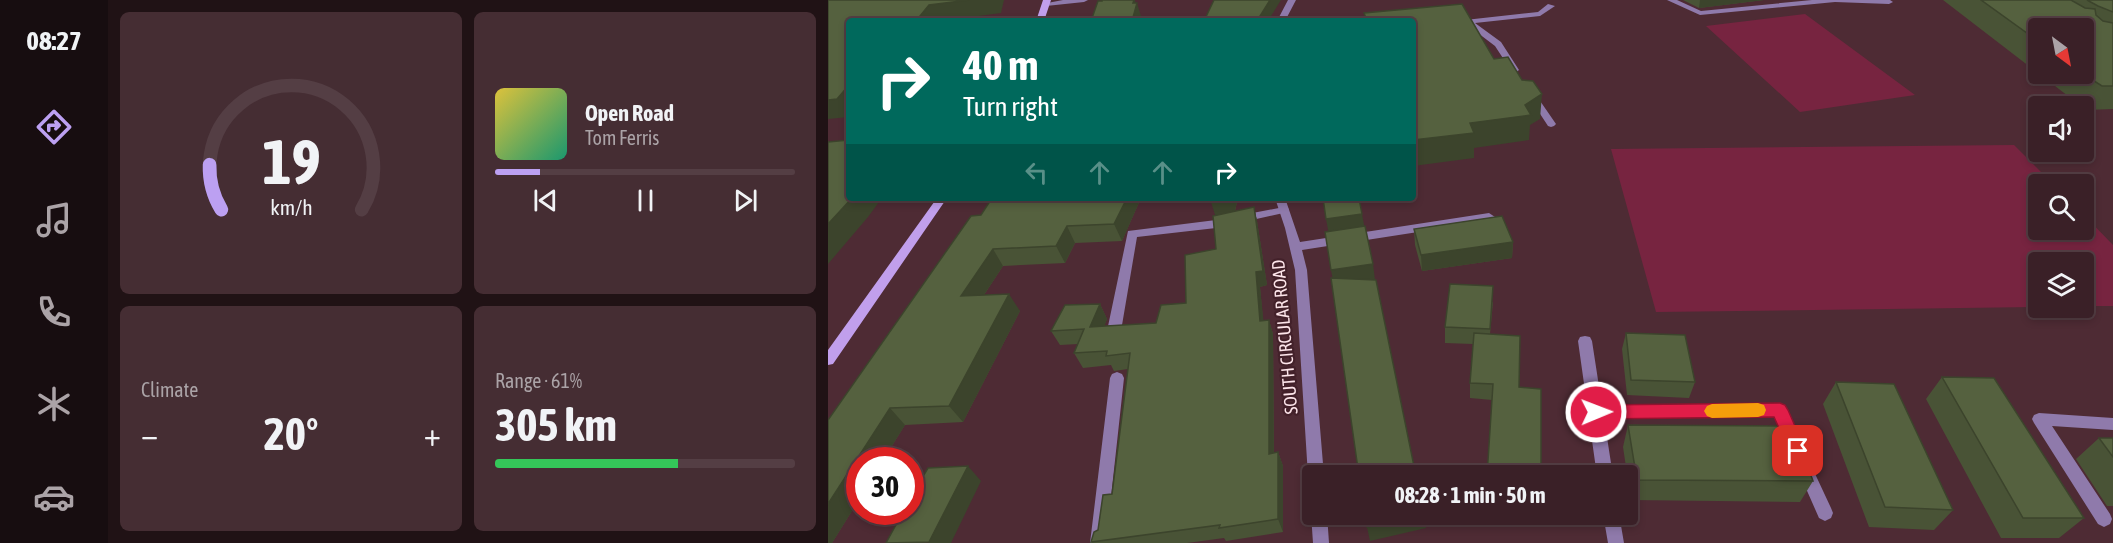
<!DOCTYPE html>
<meta charset="utf-8">
<style>
body{margin:0;font-family:"Asap Condensed",sans-serif;background:#452d33;color:#f1f3f6;height:100vh;display:flex;flex-direction:column;font-size:22px;white-space:nowrap}
*{box-sizing:border-box;margin:0}
p{font-size:20px;color:#aba3a7}
.icon{flex:none;width:33px;height:33px;fill:none;stroke:currentColor;stroke-width:2;stroke-linecap:round;stroke-linejoin:round}
.map{position:relative;flex:1;overflow:hidden}
.details{display:flex;flex-direction:column;gap:12px;padding:12px;background:#201215;width:720px}
.details>*{flex:none}
.guide{position:absolute;left:18px;top:18px;width:570px;height:183px;border-radius:6px;box-shadow:0 3px 9px #0003,0 0 0 2px #543e44;background:#00695c;color:#fff;overflow:hidden}
.needle{width:39px;rotate:148deg}
.fabs{position:absolute;left:1200px;top:18px;display:grid;gap:12px}
.fabs a{display:grid;place-items:center;width:66px;height:66px;border-radius:6px;background:#3a2027;box-shadow:0 3px 9px #0003,0 0 0 2px #543e44;font-size:30px}
.speed{position:absolute;left:18px;top:447px;display:flex;gap:12px;font-size:30px;font-weight:700;text-align:center}
.speed>*{display:grid;place-content:center;width:78px;height:78px;border-radius:50%;background:#3a2027;box-shadow:0 3px 9px #0003,0 0 0 2px #543e44;line-height:1}
.speed .limit{border:9px solid #d22;background:#fff;color:#111}
.pin{position:absolute;display:grid;place-items:center;width:51px;height:51px;color:#fff;margin:-26px;border-radius:12px;box-shadow:0 3px 9px #0006}
.me{position:absolute;width:66px;margin:-33px;rotate:89deg;stroke-linejoin:round;filter:drop-shadow(0 0 4px #0008)}
.turn{display:flex;align-items:center;gap:21px;height:126px;padding:0 18px;font-size:27px}
.turn .icon{width:78px;height:78px;stroke-width:2.5}
.turn b{display:block;font-size:42px;line-height:51px}
.lanes{display:flex;align-items:center;height:57px;padding:0 18px;background:#0003;justify-content:center;gap:30px;direction:ltr}
.lanes .off{opacity:.35}
.big{font-size:45px;font-weight:700;line-height:1.1}
.details .widget{flex:1;display:flex;flex-direction:column;justify-content:center;gap:9px;min-width:0;padding:0 21px;border-radius:9px;background:#452d33}
.details .dial{align-items:center;gap:0}
.dial svg{height:156px;overflow:visible;fill:none;stroke:#543e44;stroke-width:7;stroke-linecap:round;text-anchor:middle}
.dial text{fill:#f1f3f6;stroke:none}
.song{display:flex;align-items:center;gap:18px}
.cover{width:72px;height:72px;border-radius:9px;background:linear-gradient(135deg,hsl(50 70% 55%),hsl(160 70% 35%))}
.played{height:6px;border-radius:3px;background:linear-gradient(90deg,#bca0f2 15%,#543e44 15%)}
.keys{display:flex;justify-content:space-around;direction:ltr}
.heat{display:flex;justify-content:space-between;align-items:center;font-size:33px;direction:ltr}
.charge{height:9px;border-radius:4px;background:linear-gradient(90deg,#34c759 61%,#543e44 0)}
.details .tiles{flex:1;display:grid;gap:12px;grid-template-columns:repeat(2,1fr)}
.trip{position:absolute;left:474px;top:465px;width:336px;height:60px;border-radius:6px;background:#3a2027;box-shadow:0 3px 9px #0003,0 0 0 2px #543e44;font-weight:700;line-height:60px;text-align:center}
main{display:flex;flex:1;min-height:0}
.tab-bar{display:flex;flex-direction:column;width:108px;justify-content:space-around;align-items:center;background:#170d10;color:#aba3a7}
.tab-bar .icon{width:42px;height:42px}
.tab-bar .on{color:#bca0f2}
.tab-bar b{font-size:27px;color:#f1f3f6}
.map>svg:first-child{display:block}
.green{fill:#772440}
.lines{fill:none;stroke-linecap:round;stroke-linejoin:round}
.lane{fill:#8f7aab;fill-rule:evenodd}
.street{fill:#8f7aab;fill-rule:evenodd}
.secondary{fill:#c19fec;fill-rule:evenodd}
.wall{fill:#495336;fill-rule:evenodd}
.shaded-wall{fill:#3c442c}
.building{fill:#55613f;stroke:#3c442c;stroke-width:1.5}
.route{fill:#e11d48;stroke:#92132f;stroke-width:1.5}
.slow{fill:#f59e0b}
.labels{text-anchor:middle;stroke-width:4.5;stroke-linejoin:round;paint-order:stroke}
.street-label{font-size:18px;fill:#fde5ea;stroke:#43212a}
</style>
<main>
<nav class="tab-bar">
<b>08:27</b>
<svg class="icon on" aria-label="directions" viewBox="0 0 24 24"><path d="M12 3l9 9-9 9-9-9zM9 14v-3h6M13 9l2 2-2 2"/></svg>
<svg class="icon" aria-label="music" viewBox="0 0 24 24"><path d="M9 18V5l10-2v13"/><circle cx="6" cy="18" r="3"/><circle cx="16" cy="16" r="3"/></svg>
<svg class="icon" aria-label="phone" viewBox="0 0 24 24"><path d="M5 4h4l2 5-3 2q2 4 5 5l2-3 5 2v4C11 20 4 13 5 4z"/></svg>
<svg class="icon" aria-label="climate" viewBox="0 0 24 24"><path d="M12 3v18M4 7l16 10M4 17L20 7"/></svg>
<svg class="icon" aria-label="car" viewBox="0 0 24 24"><path d="M5 17H2v-5l4-1 3-4h7l3 4 3 1v5h-3M9 17h6M6 11h13"/><circle cx="7" cy="17" r="2"/><circle cx="17" cy="17" r="2"/></svg>
</nav>
<section class="details">
<div class="tiles">
<div class="widget dial"><svg viewBox="0 0 100 80">
<path d="M14 69A42 42 0 1 1 86 69"/>
<path d="M14 69A42 42 0 0 1 8 46" stroke="#bca0f2"/>
<text x="50" y="56" font-size="32" font-weight="700">19</text>
<text x="50" y="72" font-size="11">km/h</text>
</svg></div>
<div class="widget">
<div class="song"><i class="cover"></i><div><b>Open Road</b><p>Tom Ferris</p></div></div>
<div class="played"></div>
<div class="keys"><svg class="icon" aria-label="previous" viewBox="0 0 24 24"><path d="M18 5L8 12l10 7zM5 5v14"/></svg><svg class="icon" aria-label="pause" viewBox="0 0 24 24"><path d="M8 5v14M16 5v14"/></svg><svg class="icon" aria-label="next" viewBox="0 0 24 24"><path d="M6 5l10 7-10 7zM19 5v14"/></svg></div>
</div>
<div class="widget"><p>Climate</p>
<div class="heat"><a>−</a><b class="big">20°</b><a>+</a></div>
</div>
<div class="widget"><p>Range · 61%</p><b class="big">305 km</b><div class="charge"></div></div>
</div>
</section>
<div class="map">
<svg width="1285" height="543" viewBox="0 0 1285 543">
<rect width="100%" height="100%" fill="#4e2b34"/>
<path class="green" d="M 977,14 L 1087,95 L 972,112 L 878,26 Z
M 1186,145 L 1225,184 L 1210,184 L 1210,230 L 1256,230 L 1256,215 L 1285,245 L 1285,306 L 1256,306 L 1256,262 L 1210,262 L 1210,307 L 828,312 L 783,149 Z"/>
<g class="lines">
<path class="lane" d="M 839,0 L 849,0 L 873,11 L 984,0 L 1062,0 L 1065,2 L 1061,4 L 1007,2 L 872,15 Z
M 720,4 L 727,6 L 712,16 L 647,23 L 673,42 L 691,70 L 687,73 L 684,72 L 667,46 L 638,24 L 628,25 L 624,23 L 628,21 L 710,12 Z
M 705,94 L 708,95 L 728,124 L 726,126 L 723,127 L 720,126 L 701,97 Z
M 456,207 L 460,208 L 461,210 L 460,212 L 388,228 L 309,237 L 293,331 L 291,334 L 281,334 L 279,331 L 300,231 L 388,220 Z
M 289,372 L 294,374 L 296,378 L 278,543 L 262,543 L 282,378 L 284,374 Z"/>
<path class="street" d="M 235,0 L 260,0 L 256,2 L 218,6 L 214,4 Z
M 460,0 L 468,0 L 457,21 L 449,21 Z
M 447,198 L 457,198 L 472,242 L 661,213 L 667,217 L 661,221 L 474,250 L 479,270 L 496,476 L 484,476 L 484,482 L 480,476 L 467,270 L 457,228 Z
M 757,336 L 762,337 L 764,341 L 774,406 L 952,404 L 957,406 L 959,410 L 972,441 L 970,446 L 965,447 L 960,446 L 947,416 L 776,418 L 785,476 L 769,476 L 750,341 L 752,337 Z
M 1211,413 L 1285,418 L 1285,430 L 1224,426 L 1282,514 L 1284,519 L 1282,524 L 1276,527 L 1270,524 L 1206,423 L 1204,419 L 1206,415 Z
M 977,461 L 982,463 L 1003,508 L 1005,513 L 1003,518 L 997,521 L 991,518 L 969,468 L 972,463 Z
M 484,510 L 484,514 L 499,514 L 501,543 L 485,543 L 483,514 Z
M 775,514 L 791,514 L 796,543 L 780,543 Z"/>
<path class="secondary" d="M 215,0 L 223,0 L 216,21 L 208,21 Z
M 109,198 L 119,198 L 5,364 L 0,365 L 0,350 Z"/>
</g>
<path class="wall" d="M 855,0 L 936,0 L 871,8 Z
M 1115,0 L 1285,0 L 1285,109 L 1258,110 L 1256,108 L 1256,106 L 1253,106 ZM 1210,28 L 1256,74 L 1210,74 Z
M 313,198 L 294,241 L 247,243 L 237,263 L 175,266 L 156,295 L 192,311 L 135,422 L 77,425 L 55,460 L 32,460 L 32,498 L 4,543 L 0,543 L 0,420 L 153,215 Z
M 383,198 L 410,198 L 407,211 L 426,207 L 429,221 L 439,285 L 432,287 L 435,320 L 441,320 L 445,334 L 446,453 L 450,452 L 455,466 L 455,532 L 398,541 L 396,538 L 359,543 L 264,543 L 263,542 L 270,530 L 284,494 L 300,369 L 286,371 L 283,365 L 255,368 L 246,353 L 250,344 L 232,345 L 223,331 L 272,304 L 279,319 L 276,326 L 328,323 L 358,303 L 388,249 L 388,215 Z
M 586,229 L 685,242 L 684,258 L 594,271 L 587,245 Z
M 665,302 L 662,334 L 692,336 L 664,400 L 642,398 L 642,383 L 645,344 L 617,343 L 617,327 Z
M 798,333 L 867,382 L 861,398 L 799,395 L 794,349 Z
M 1114,377 L 1256,518 L 1231,538 L 1173,538 L 1098,399 Z
M 1008,382 L 1125,510 L 1106,530 L 1041,527 L 995,404 Z
M 800,425 L 985,481 L 972,502 L 803,500 L 795,447 Z
M 1271,438 L 1285,438 L 1285,506 L 1279,506 L 1248,459 Z
M 657,514 L 712,514 L 711,526 L 656,523 Z"/>
<path class="shaded-wall" d="M 141,0 L 176,0 L 173,13 L 114,21 L 88,21 L 101,5 Z
M 306,0 L 307,0 L 308,5 L 309,3 L 313,16 L 312,21 L 304,21 Z
M 442,0 L 453,0 L 440,21 L 429,21 Z
M 872,0 L 936,0 L 871,8 Z
M 21,85 L 21,117 L 0,119 L 0,100 Z
M 714,94 L 712,119 L 702,125 L 701,140 L 646,148 L 646,158 L 585,166 L 585,140 L 642,123 L 697,105 Z
M 24,198 L 54,198 L 40,217 L 0,264 L 0,224 Z
M 299,198 L 313,198 L 294,241 L 286,224 Z
M 401,198 L 410,198 L 406,214 L 388,218 L 383,202 Z
M 426,207 L 429,221 L 439,285 L 432,287 L 437,335 L 432,321 L 428,272 Z
M 534,214 L 537,230 L 501,235 L 498,219 Z
M 239,226 L 247,243 L 237,263 L 228,246 Z
M 685,242 L 684,258 L 594,271 L 593,255 Z
M 165,249 L 175,266 L 144,313 L 133,296 Z
M 545,264 L 547,280 L 506,286 L 503,270 Z
M 181,294 L 192,311 L 135,422 L 121,406 Z
M 272,304 L 279,319 L 270,342 L 262,327 Z
M 441,320 L 445,334 L 446,468 L 441,454 Z
M 62,408 L 77,425 L 55,460 L 32,460 L 32,498 L 4,543 L 0,543 L 0,504 Z
M 450,452 L 455,466 L 455,532 L 450,519 Z
M 140,466 L 153,481 L 123,543 L 101,543 L 101,542 Z
M 593,514 L 596,514 L 598,528 L 542,541 L 539,527 Z"/>
<path class="building" d="M 0,0 L 141,0 L 101,5 L 88,21 L 21,21 L 21,85 L 9,99 L 0,100 Z
M 274,0 L 306,0 L 305,3 L 309,3 L 304,21 L 263,21 L 270,1 L 274,1 Z
M 386,0 L 442,0 L 429,21 L 376,21 Z
M 1153,0 L 1243,0 L 1257,8 L 1267,9 L 1268,15 L 1275,21 L 1285,23 L 1285,86 L 1274,86 L 1255,74 L 1256,28 L 1210,28 L 1210,41 Z
M 1259,0 L 1285,0 L 1285,12 L 1270,6 Z
M 634,4 L 666,59 L 680,57 L 694,80 L 705,81 L 714,94 L 697,105 L 703,115 L 642,123 L 646,133 L 585,140 L 585,21 L 539,21 L 536,13 Z
M 21,140 L 21,198 L 24,198 L 0,224 L 0,142 Z
M 164,198 L 299,198 L 286,224 L 239,226 L 228,246 L 165,249 L 133,296 L 181,294 L 121,406 L 62,408 L 0,504 L 0,420 L 143,216 L 153,215 Z
M 383,198 L 401,198 L 383,202 Z
M 495,198 L 531,198 L 534,214 L 498,219 Z
M 426,207 L 435,271 L 428,272 L 432,321 L 441,320 L 441,454 L 450,452 L 450,519 L 391,528 L 392,525 L 263,542 L 266,532 L 270,530 L 275,495 L 284,494 L 302,353 L 278,356 L 279,351 L 246,353 L 256,329 L 223,331 L 237,305 L 272,304 L 262,327 L 328,323 L 333,305 L 358,303 L 357,255 L 388,249 L 385,216 Z
M 674,216 L 685,242 L 593,255 L 586,229 Z
M 537,226 L 545,264 L 503,270 L 497,232 Z
M 503,278 L 548,280 L 588,476 L 531,476 Z
M 622,284 L 665,286 L 662,329 L 617,327 Z
M 646,333 L 692,336 L 691,387 L 713,389 L 713,476 L 659,476 L 665,384 L 642,383 Z
M 798,333 L 857,335 L 867,382 L 803,380 Z
M 1114,377 L 1166,378 L 1256,518 L 1195,518 Z
M 1008,382 L 1066,384 L 1125,510 L 1057,507 Z
M 800,425 L 965,426 L 985,481 L 809,480 Z
M 1271,438 L 1285,438 L 1285,457 Z
M 140,466 L 101,542 L 58,543 L 75,512 L 82,512 L 82,498 L 100,468 Z
M 537,514 L 593,514 L 539,527 Z"/>
<path class="route" d="M 952,403 L 957,405 L 960,410 L 978,451 L 976,457 L 970,459 L 964,457 L 946,417 L 768,419 L 762,417 L 759,412 L 762,407 L 768,405 Z"/>
<path class="slow" d="M 930,403 L 936,405 L 938,410 L 936,415 L 930,417 L 884,418 L 879,416 L 876,411 L 879,406 L 884,404 Z"/>
<g class="labels">
<g class="street-label">
<text transform="translate(457 337) rotate(-95)" y="6">SOUTH CIRCULAR ROAD</text>
</g>
</g>
</svg>
<div class="fabs">
<a><svg class="needle" viewBox="-14 -14 28 28"><path d="M0-13l5 13h-10z" fill="#e53935"/><path d="M0 13l5-13h-10z" fill="#aba3a7"/></svg></a>
<a><svg class="icon" aria-label="sound" viewBox="0 0 24 24"><path d="M4 9h4l5-4v14l-5-4H4zM17 9q2 3 0 6"/></svg></a>
<a><svg class="icon" aria-label="search" viewBox="0 0 24 24"><circle cx="10" cy="10" r="6"/><path d="M15 15l6 6"/></svg></a>
<a><svg class="icon" aria-label="layers" viewBox="0 0 24 24"><path d="M12 4l9 5-9 5-9-5zM3 14l9 5 9-5"/></svg></a>
</div>
<div class="speed"><div class="limit">30</div></div>
<div class="pin" style="left:970px;top:451px;background:#d93025"><svg class="icon" aria-label="arrive" viewBox="0 0 24 24"><path d="M6 21V4h12l-3 4 3 4H6"/></svg></div>
<svg class="me" style="left:768px;top:412px" viewBox="-20 -20 40 40"><circle r="17" fill="#e11d48" stroke="#fff" stroke-width="3"/><path d="M0-11L8 9 0 5-8 9z" fill="#fff"/></svg>
<div class="trip">08:28 · 1 min · 50 m</div>
<div class="guide">
<div class="turn"><svg class="icon" aria-label="right" viewBox="0 0 24 24"><path d="M7 20v-9h11M14 6l5 5-5 5"/></svg><div><b>40 m</b>Turn right</div></div>
<div class="lanes"><svg class="icon off" aria-label="left" viewBox="0 0 24 24"><path d="M17 20v-9H6M10 6l-5 5 5 5"/></svg><svg class="icon off" aria-label="ahead" viewBox="0 0 24 24"><path d="M12 20V5M6 11l6-6 6 6"/></svg><svg class="icon off" aria-label="ahead" viewBox="0 0 24 24"><path d="M12 20V5M6 11l6-6 6 6"/></svg><svg class="icon" aria-label="right" viewBox="0 0 24 24"><path d="M7 20v-9h11M14 6l5 5-5 5"/></svg></div>
</div>
</div>
</main>
